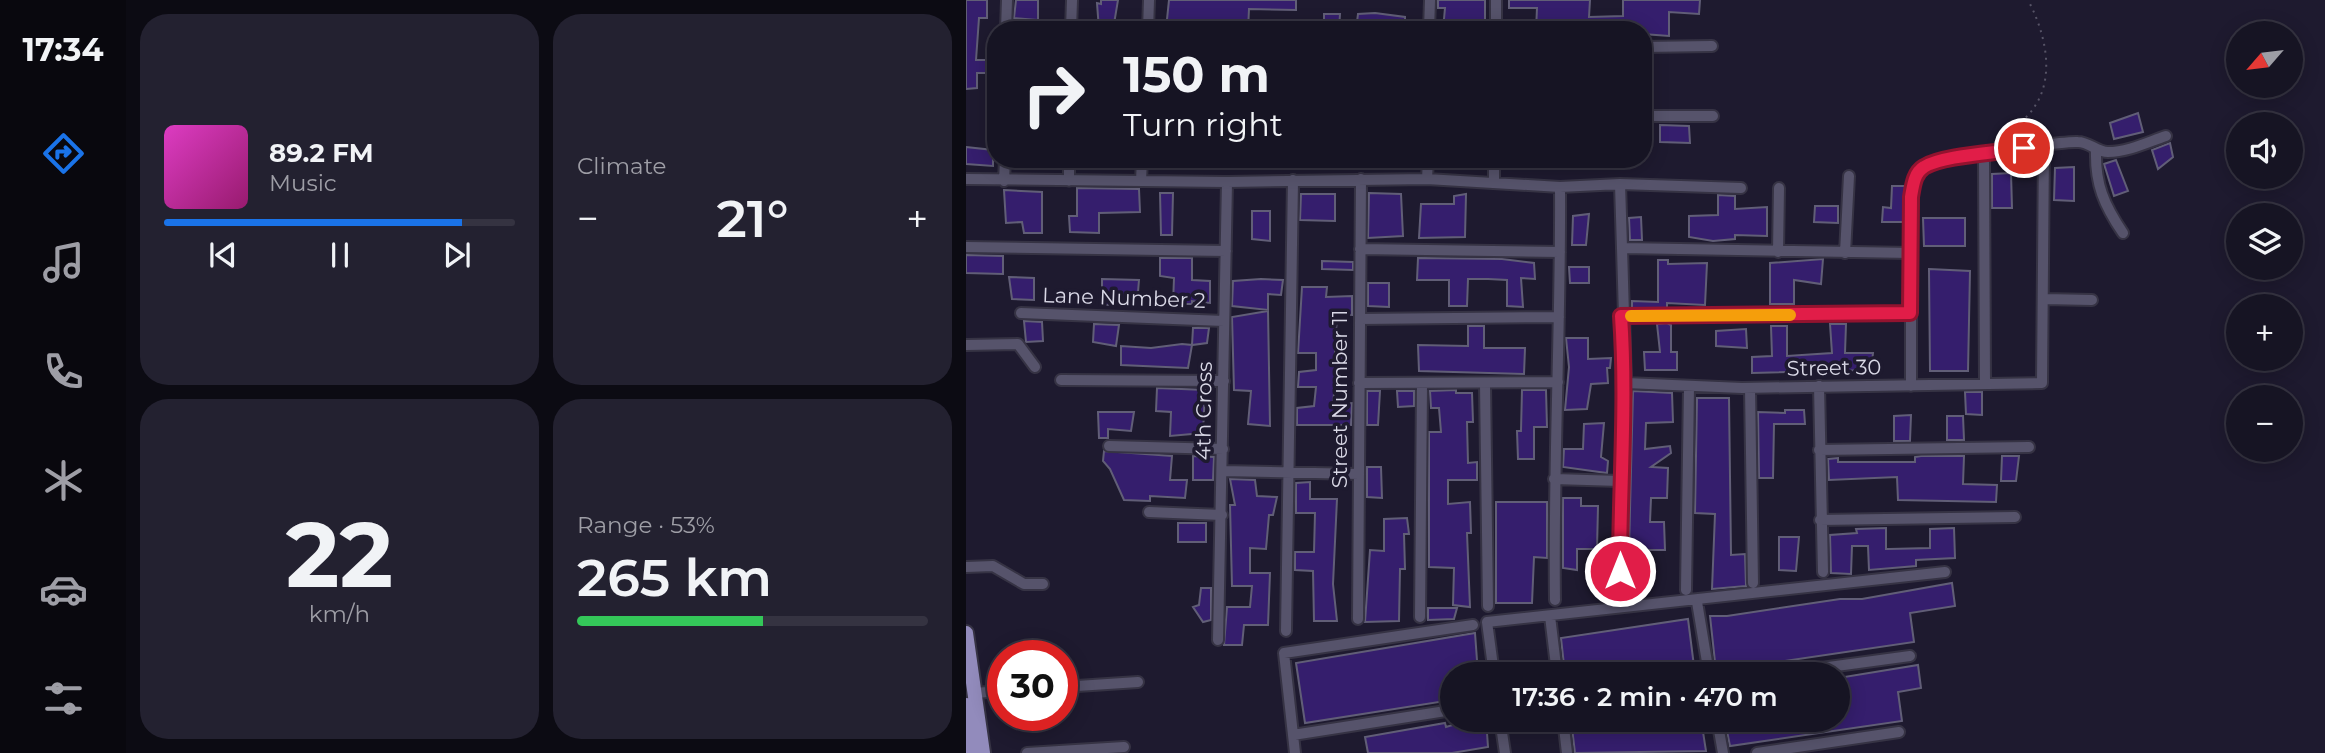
<!DOCTYPE html>
<meta charset="utf-8">
<style>
body{margin:0;font-family:Montserrat,sans-serif;background:#232130;color:#f1f3f6;height:100vh;display:flex;flex-direction:column;font-size:26px;white-space:nowrap}
*{box-sizing:border-box;margin:0}
p{font-size:23px;color:#9e9ea6}
.icon{flex:none;width:38px;height:38px;fill:none;stroke:currentColor;stroke-width:2;stroke-linecap:round;stroke-linejoin:round}
.map{position:relative;flex:1;overflow:hidden}
.sheet{display:flex;flex-direction:column;gap:14px;padding:14px;background:#0c0b13;width:840px}
.sheet>*{flex:none}
.top-card{position:absolute;left:21px;top:21px;width:665px;height:147px;border-radius:28px;box-shadow:0 4px 18px #0003,0 0 0 2px #353341;background:#161423;color:#f1f3f6;overflow:hidden}
.needle{width:46px;rotate:242deg}
.tools{position:absolute;left:1260px;top:21px;display:grid;gap:14px}
.tools a{display:grid;place-items:center;width:77px;height:77px;border-radius:50%;background:#161423;box-shadow:0 4px 18px #0003,0 0 0 2px #353341;font-size:35px}
.speed{position:absolute;left:21px;top:640px;display:flex;gap:14px;font-size:35px;font-weight:700;text-align:center}
.speed>*{display:grid;place-content:center;width:91px;height:91px;border-radius:50%;background:#161423;box-shadow:0 4px 18px #0003,0 0 0 2px #353341;line-height:1}
.speed .limit{border:10px solid #d22;background:#fff;color:#111}
.pin{position:absolute;display:grid;place-items:center;width:60px;height:60px;color:#fff;margin:-30px;border:4px solid #fff;border-radius:50%;box-shadow:0 2px 7px #0007}
.me{position:absolute;width:77px;margin:-38px;rotate:0deg;stroke-linejoin:round;filter:drop-shadow(0 0 5px #0008)}
.turn{display:flex;align-items:center;gap:24px;height:147px;padding:0 21px;font-size:32px}
.turn .icon{width:91px;height:91px;stroke-width:2.5}
.turn b{display:block;font-size:49px;line-height:60px}
.big{font-size:52px;font-weight:600;line-height:1.1}
.sheet .widget{flex:1;display:flex;flex-direction:column;justify-content:center;gap:10px;min-width:0;padding:0 24px;border-radius:28px;background:#232130}
.sheet .dial{align-items:center;gap:0}
.dial b{font-size:91px;line-height:1}
.song{display:flex;align-items:center;gap:21px}
.cover{width:84px;height:84px;border-radius:10px;background:linear-gradient(135deg,hsl(310 70% 55%),hsl(320 70% 35%))}
.played{height:7px;border-radius:4px;background:linear-gradient(90deg,#1a73e8 85%,#353341 85%)}
.keys{display:flex;justify-content:space-around;direction:ltr}
.heat{display:flex;justify-content:space-between;align-items:center;font-size:38px;direction:ltr}
.charge{height:10px;border-radius:5px;background:linear-gradient(90deg,#34c759 53%,#353341 0)}
.sheet .tiles{flex:1;display:grid;gap:14px;grid-template-columns:repeat(2,1fr)}
.trip{position:absolute;left:474px;top:662px;width:410px;height:70px;border-radius:35px;background:#161423;box-shadow:0 4px 18px #0003,0 0 0 2px #353341;font-weight:600;line-height:70px;text-align:center}
main{display:flex;flex:1;min-height:0}
.tab-bar{display:flex;flex-direction:column;width:126px;justify-content:space-around;align-items:center;background:#09080e;color:#9e9ea6}
.tab-bar .icon{width:49px;height:49px}
.tab-bar .selected{color:#1a73e8}
.tab-bar b{font-size:32px;color:#f1f3f6}
.map>svg:first-child{display:block}
.building{fill:#351e6d;stroke:#615e77;stroke-width:2}
.lines{fill:none;stroke-linecap:round;stroke-linejoin:round}
.minor-casing{stroke:#363344;stroke-width:14}
.major-casing{stroke:#363344;stroke-width:18}
.path{stroke:#575467;stroke-width:2;stroke-dasharray:2 5;stroke-linecap:butt}
.minor{stroke:#56536b;stroke-width:10}
.major{stroke:#928bbc;stroke-width:14}
.route-casing{stroke:#92132f;stroke-width:18}
.route{stroke:#e11d48;stroke-width:12}
.slow{stroke:#f59e0b;stroke-width:12}
.labels{text-anchor:middle;stroke-width:7;stroke-linejoin:round;paint-order:stroke}
.street-label{font-size:21px;fill:#d9d8e6;stroke:#1e1a2f}
</style>
<main>
<nav class="tab-bar">
<b>17:34</b>
<svg class="icon selected" aria-label="directions" viewBox="0 0 24 24"><path d="M12 3l9 9-9 9-9-9zM9 14v-3h6M13 9l2 2-2 2"/></svg>
<svg class="icon" aria-label="music" viewBox="0 0 24 24"><path d="M9 18V5l10-2v13"/><circle cx="6" cy="18" r="3"/><circle cx="16" cy="16" r="3"/></svg>
<svg class="icon" aria-label="phone" viewBox="0 0 24 24"><path d="M5 4h4l2 5-3 2q2 4 5 5l2-3 5 2v4C11 20 4 13 5 4z"/></svg>
<svg class="icon" aria-label="climate" viewBox="0 0 24 24"><path d="M12 3v18M4 7l16 10M4 17L20 7"/></svg>
<svg class="icon" aria-label="car" viewBox="0 0 24 24"><path d="M5 17H2v-5l4-1 3-4h7l3 4 3 1v5h-3M9 17h6M6 11h13"/><circle cx="7" cy="17" r="2"/><circle cx="17" cy="17" r="2"/></svg>
<svg class="icon" aria-label="filters" viewBox="0 0 24 24"><path d="M4 7h16M4 17h16"/><circle cx="9" cy="7" r="2"/><circle cx="15" cy="17" r="2"/></svg>
</nav>
<section class="sheet">
<div class="tiles">
<div class="widget">
<div class="song"><i class="cover"></i><div><b>89.2 FM</b><p>Music</p></div></div>
<div class="played"></div>
<div class="keys"><svg class="icon" aria-label="previous" viewBox="0 0 24 24"><path d="M18 5L8 12l10 7zM5 5v14"/></svg><svg class="icon" aria-label="pause" viewBox="0 0 24 24"><path d="M8 5v14M16 5v14"/></svg><svg class="icon" aria-label="next" viewBox="0 0 24 24"><path d="M6 5l10 7-10 7zM19 5v14"/></svg></div>
</div>
<div class="widget"><p>Climate</p>
<div class="heat"><a>−</a><b class="big">21°</b><a>+</a></div>
</div>
<div class="widget dial"><b>22</b><p>km/h</p></div>
<div class="widget"><p>Range · 53%</p><b class="big">265 km</b><div class="charge"></div></div>
</div>
</section>
<div class="map">
<svg width="1359" height="753" viewBox="0 0 1359 753">
<rect width="100%" height="100%" fill="#1e1a2f"/>
<path class="building" d="M 0,0 L 21,0 L 21,18 L 13,18 L 10,60 L 30,60 L 30,73 L 11,73 L 11,88 L 0,89 Z
M 50,0 L 72,0 L 72,20 L 48,18 Z
M 135,0 L 152,0 L 147,30 L 133,30 L 131,3 L 135,4 Z
M 203,0 L 330,0 L 330,10 L 283,9 L 282,30 L 200,29 Z
M 472,0 L 519,0 L 519,30 L 477,30 L 479,8 L 472,8 Z
M 543,0 L 624,0 L 623,17 L 657,16 L 657,0 L 734,0 L 733,14 L 703,12 L 703,36 L 677,34 L 677,30 L 570,30 L 571,8 L 543,8 Z
M 409,13 L 439,17 L 439,30 L 390,30 L 392,14 Z
M 358,14 L 374,14 L 373,30 L 358,30 Z
M 1172,113 L 1177,132 L 1148,139 L 1144,123 Z
M 694,125 L 723,126 L 724,143 L 694,142 Z
M 1204,143 L 1207,157 L 1192,169 L 1186,150 Z
M 0,147 L 27,150 L 27,166 L 0,164 Z
M 1150,160 L 1162,191 L 1148,196 L 1138,164 Z
M 1108,167 L 1108,201 L 1088,200 L 1089,168 Z
M 1045,173 L 1046,208 L 1026,208 L 1026,174 Z
M 926,186 L 939,186 L 937,222 L 916,222 L 917,207 L 925,208 Z
M 111,188 L 173,189 L 174,212 L 133,213 L 133,233 L 104,232 L 103,216 L 111,216 Z
M 38,190 L 76,192 L 76,233 L 58,233 L 56,222 L 40,223 Z
M 194,193 L 207,193 L 206,235 L 195,235 Z
M 403,193 L 435,194 L 437,236 L 402,238 Z
M 335,194 L 369,194 L 369,221 L 334,220 Z
M 500,194 L 499,237 L 453,238 L 455,204 L 488,204 L 488,196 Z
M 752,195 L 769,196 L 769,209 L 801,207 L 801,236 L 769,235 L 769,239 L 747,241 L 723,237 L 723,216 L 752,215 Z
M 849,206 L 872,206 L 872,223 L 848,222 Z
M 286,211 L 304,211 L 304,241 L 286,239 Z
M 623,214 L 620,245 L 606,245 L 607,216 Z
M 675,217 L 676,240 L 664,240 L 663,218 Z
M 957,218 L 999,218 L 999,246 L 958,246 Z
M 0,255 L 37,256 L 37,274 L 0,273 Z
M 194,258 L 226,258 L 226,280 L 244,281 L 244,303 L 226,301 L 226,304 L 207,304 L 208,278 L 194,276 Z
M 452,258 L 536,259 L 568,263 L 569,279 L 555,278 L 557,307 L 541,306 L 541,280 L 522,279 L 502,279 L 501,306 L 483,306 L 483,280 L 451,280 Z
M 857,259 L 855,284 L 828,280 L 828,304 L 804,304 L 804,263 Z
M 692,260 L 702,260 L 702,264 L 741,263 L 739,305 L 701,303 L 701,308 L 666,308 L 666,301 L 692,302 Z
M 356,261 L 387,262 L 387,270 L 356,269 Z
M 603,267 L 623,267 L 623,283 L 604,283 Z
M 963,269 L 1004,271 L 1002,371 L 964,371 Z
M 43,277 L 68,278 L 68,300 L 46,299 Z
M 136,279 L 173,280 L 171,304 L 136,305 Z
M 295,279 L 317,280 L 315,295 L 302,294 L 302,310 L 266,306 L 267,281 Z
M 402,283 L 423,283 L 423,307 L 402,306 Z
M 336,287 L 361,287 L 360,297 L 386,296 L 386,315 L 371,314 L 369,353 L 377,353 L 376,371 L 370,371 L 367,405 L 386,403 L 385,425 L 331,425 L 331,408 L 348,406 L 350,387 L 332,387 L 333,372 L 350,370 L 350,353 L 332,353 Z
M 302,311 L 304,426 L 282,424 L 285,391 L 268,390 L 266,317 Z
M 58,321 L 76,322 L 77,341 L 60,342 Z
M 701,323 L 705,325 L 705,352 L 711,352 L 711,370 L 679,370 L 678,352 L 694,352 L 691,324 Z
M 128,324 L 153,325 L 150,346 L 127,342 Z
M 864,324 L 880,324 L 879,353 L 907,353 L 905,370 L 786,373 L 786,357 L 806,356 L 805,326 L 821,326 L 821,356 L 866,353 Z
M 502,326 L 518,326 L 518,348 L 559,348 L 558,374 L 453,371 L 452,345 L 502,346 Z
M 227,328 L 243,328 L 241,343 L 226,345 Z
M 780,329 L 781,348 L 750,346 L 750,331 Z
M 600,338 L 622,338 L 622,359 L 645,358 L 644,368 L 641,368 L 642,383 L 625,384 L 621,409 L 599,410 L 603,367 Z
M 216,344 L 226,345 L 222,368 L 155,365 L 155,346 L 185,348 Z
M 191,388 L 239,390 L 237,433 L 204,436 L 205,412 L 190,411 Z
M 490,390 L 490,393 L 506,393 L 507,422 L 501,422 L 502,463 L 511,462 L 511,480 L 482,480 L 482,504 L 504,502 L 505,533 L 501,533 L 504,607 L 487,605 L 488,568 L 463,567 L 463,432 L 475,432 L 473,408 L 465,408 L 464,391 Z
M 556,390 L 580,390 L 581,427 L 568,427 L 568,459 L 552,459 L 551,431 L 555,431 Z
M 401,391 L 414,391 L 412,425 L 401,425 Z
M 448,391 L 448,406 L 432,407 L 431,391 Z
M 667,391 L 706,393 L 707,422 L 680,423 L 679,449 L 704,446 L 705,453 L 685,467 L 702,468 L 701,498 L 685,498 L 684,522 L 698,522 L 699,550 L 683,550 L 683,558 L 678,558 L 677,589 L 662,589 Z
M 999,392 L 1016,392 L 1016,415 L 1000,414 Z
M 731,398 L 763,398 L 765,555 L 779,554 L 780,586 L 746,589 L 749,514 L 729,513 Z
M 819,410 L 838,410 L 839,424 L 808,424 L 807,478 L 793,478 L 792,412 L 819,413 Z
M 132,412 L 168,412 L 165,431 L 142,429 L 142,438 L 133,438 Z
M 945,415 L 944,441 L 928,441 L 928,416 Z
M 981,416 L 997,416 L 998,440 L 981,440 Z
M 638,423 L 635,457 L 642,461 L 641,473 L 597,467 L 598,449 L 617,449 L 618,424 Z
M 138,451 L 206,456 L 204,480 L 221,480 L 219,498 L 184,496 L 184,501 L 158,500 L 144,469 L 137,461 Z
M 227,456 L 248,457 L 247,480 L 227,480 Z
M 955,456 L 998,456 L 997,484 L 1031,485 L 1030,502 L 932,500 L 931,477 L 863,480 L 862,459 L 872,458 L 872,462 L 949,462 L 949,457 Z
M 1036,456 L 1053,456 L 1050,481 L 1035,481 Z
M 401,467 L 415,467 L 416,498 L 401,497 Z
M 264,479 L 289,480 L 291,496 L 311,497 L 307,515 L 303,515 L 300,549 L 284,548 L 284,573 L 304,573 L 302,625 L 278,625 L 276,645 L 258,645 L 261,607 L 284,607 L 286,586 L 266,586 L 264,505 L 269,505 Z
M 344,482 L 344,499 L 371,499 L 367,584 L 371,621 L 348,621 L 347,571 L 329,570 L 329,552 L 348,552 L 349,513 L 330,513 L 330,483 Z
M 597,498 L 615,498 L 615,506 L 632,506 L 631,549 L 611,549 L 611,570 L 597,568 Z
M 530,502 L 581,502 L 581,558 L 568,557 L 566,603 L 530,603 Z
M 441,518 L 443,534 L 438,534 L 439,569 L 434,569 L 433,621 L 399,622 L 404,550 L 418,551 L 418,519 Z
M 212,523 L 240,523 L 240,542 L 212,542 Z
M 920,528 L 920,549 L 923,549 L 964,548 L 964,529 L 988,528 L 989,558 L 950,560 L 950,566 L 903,570 L 902,546 L 886,546 L 885,574 L 865,573 L 864,535 L 891,533 L 890,529 Z
M 813,537 L 833,537 L 830,571 L 813,570 Z
M 986,583 L 989,606 L 944,613 L 948,642 L 750,671 L 744,616 L 761,616 L 874,599 L 896,599 Z
M 235,588 L 245,588 L 245,620 L 237,622 L 227,607 L 233,605 Z
M 462,608 L 491,608 L 488,619 L 462,620 Z
M 722,619 L 729,674 L 599,674 L 595,638 Z
M 509,633 L 512,674 L 486,674 L 486,700 L 339,723 L 330,663 Z
M 582,661 L 583,674 L 545,674 L 544,665 Z
M 952,665 L 955,688 L 932,692 L 936,721 L 764,746 L 759,721 L 873,719 L 872,678 Z
M 507,719 L 520,719 L 522,747 L 486,753 L 402,753 L 399,737 L 479,723 L 480,727 Z
M 605,719 L 735,719 L 740,751 L 609,753 Z"/>
<g class="lines">
<defs>
<path id="minor" d="M 40,30 L 41,0
M 105,30 L 106,0
M 182,30 L 183,0
M 463,30 L 464,0
M 530,30 L 530,0
M 677,47 L 746,46
M 677,116 L 747,116
M 1130,150 C 1129,184 1138,205 1157,233
M 1018,156 L 1019,384
M 0,179 L 261,182 L 461,179 L 594,187 L 654,184 L 775,188
M 461,179 L 462,159
M 38,181 L 39,159
M 103,181 L 103,159
M 175,181 L 176,159
M 528,183 L 528,159
M 654,184 L 656,248
M 0,247 L 260,251
M 394,249 L 594,252
M 812,252 L 813,188
M 879,253 L 883,176
M 1078,299 L 1126,300
M 55,313 L 258,321
M 655,316 L 944,313
M 394,319 L 593,317
M 0,345 L 52,344 L 69,367
M 95,380 L 258,381
M 393,383 L 592,382
M 660,383 L 776,388 L 1076,383 L 1078,145
M 519,384 L 522,606
M 853,386 L 857,572
M 945,386 L 945,197 C 947,187 948,174 957,167 C 966,160 1096,141 1112,142 C 1123,142 1131,152 1142,152 C 1162,152 1182,142 1200,136
M 784,388 L 787,583
M 143,446 L 257,449
M 853,450 L 1063,447
M 256,471 L 393,474
M 588,479 L 654,481 L 660,383 L 656,248 L 946,253
M 183,512 L 256,515
M 854,520 L 1049,517
M 0,567 L 27,566 L 58,584 L 77,584
M 720,590 L 723,387
M 654,593 L 654,481
M 589,600 C 587,462 595,325 594,187
M 731,602 L 743,674
M 584,616 L 591,674
M 454,617 L 456,385
M 392,619 L 395,179
M 320,631 L 327,180
M 252,640 L 261,182
M 528,674 L 521,622 L 979,572
M 811,674 L 944,656
M 96,687 L 172,682
M 8,693 L 37,691
M 534,719 L 539,753
M 597,719 L 601,753
M 751,719 L 757,753
M 327,735 L 486,710
M 61,753 L 158,747
M 329,753 L 318,653 L 507,625
M 791,753 L 933,732"/>
<path id="major" d="M 0,633 L 17,753
M 0,705 L 6,753"/>
</defs>
<use href="#minor" class="minor-casing"/>
<use href="#major" class="major-casing"/>
<path class="path" d="M 1034,141 C 1045,130 1061,119 1069,106 C 1090,74 1078,30 1062,0"/>
<use href="#minor" class="minor"/>
<use href="#major" class="major"/>
</g>
<g class="lines">
<defs>
<path id="route" d="M 654,571 C 654,486 661,401 655,316 L 944,313 L 945,197 C 947,186 948,173 958,167 C 977,155 1033,153 1058,148"/>
</defs>
<use href="#route" class="route-casing"/>
<use href="#route" class="route"/>
<path class="slow" d="M 665,316 L 824,315"/>
</g>
<g class="labels">
<g class="street-label">
<text transform="translate(158 298) rotate(2)" y="7">Lane Number 2</text>
<text transform="translate(868 368) rotate(-1)" y="7">Street 30</text>
<text transform="translate(374 399) rotate(-90)" y="7">Street Number 11</text>
<text transform="translate(238 411) rotate(-89)" y="7">4th Cross</text>
</g>
</g>
</svg>
<div class="tools">
<a><svg class="needle" viewBox="-14 -14 28 28"><path d="M0-13l5 13h-10z" fill="#e53935"/><path d="M0 13l5-13h-10z" fill="#9e9ea6"/></svg></a>
<a><svg class="icon" aria-label="sound" viewBox="0 0 24 24"><path d="M4 9h4l5-4v14l-5-4H4zM17 9q2 3 0 6"/></svg></a>
<a><svg class="icon" aria-label="layers" viewBox="0 0 24 24"><path d="M12 4l9 5-9 5-9-5zM3 14l9 5 9-5"/></svg></a>
<a>+</a>
<a>−</a>
</div>
<div class="speed"><div class="limit">30</div></div>
<div class="pin" style="left:1058px;top:148px;background:#d93025"><svg class="icon" aria-label="arrive" viewBox="0 0 24 24"><path d="M6 21V4h12l-3 4 3 4H6"/></svg></div>
<svg class="me" style="left:654px;top:571px" viewBox="-20 -20 40 40"><circle r="17" fill="#e11d48" stroke="#fff" stroke-width="3"/><path d="M0-11L8 9 0 5-8 9z" fill="#fff"/></svg>
<div class="trip">17:36 · 2 min · 470 m</div>
<div class="top-card">
<div class="turn"><svg class="icon" aria-label="right" viewBox="0 0 24 24"><path d="M7 20v-9h11M14 6l5 5-5 5"/></svg><div><b>150 m</b>Turn right</div></div>
</div>
</div>
</main>
